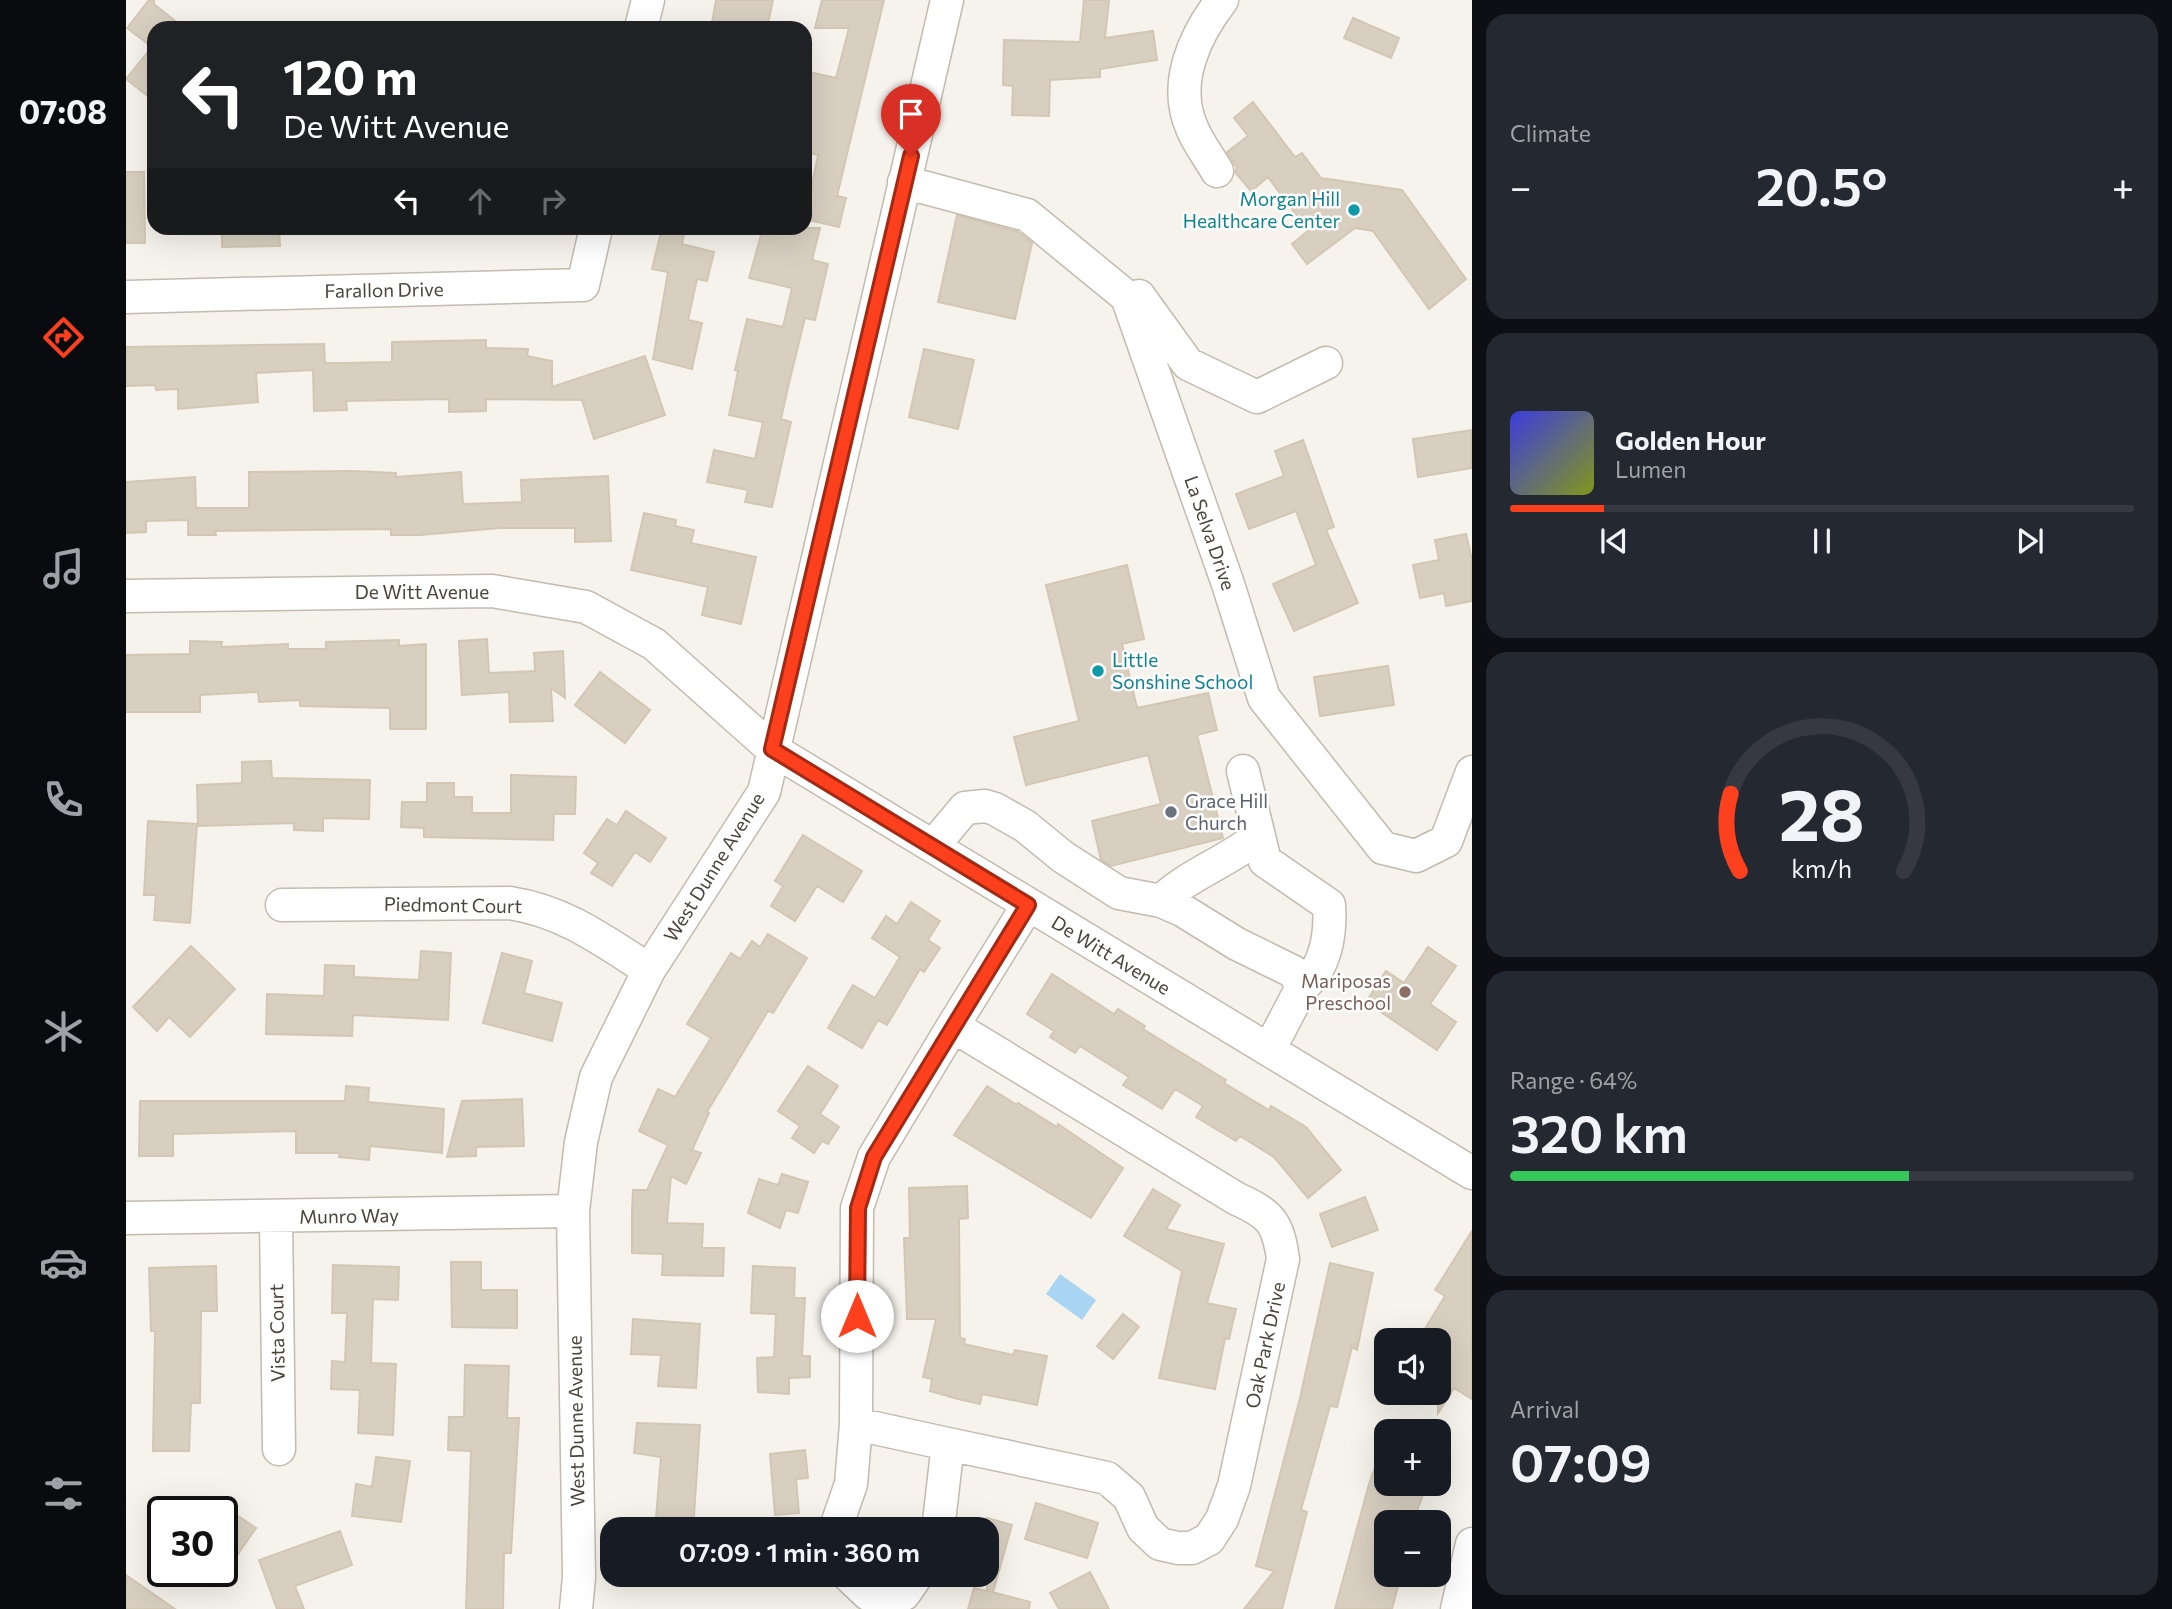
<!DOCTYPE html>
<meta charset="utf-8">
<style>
body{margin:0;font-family:Commissioner,sans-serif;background:#242831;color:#f1f3f6;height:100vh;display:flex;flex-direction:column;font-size:26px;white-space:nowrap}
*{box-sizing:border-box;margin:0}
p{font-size:23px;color:#9ea1a6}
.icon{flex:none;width:38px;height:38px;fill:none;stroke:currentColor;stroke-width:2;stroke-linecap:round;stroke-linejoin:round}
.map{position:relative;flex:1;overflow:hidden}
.details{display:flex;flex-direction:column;gap:14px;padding:14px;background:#0d0f14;width:700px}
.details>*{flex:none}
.top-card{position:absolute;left:21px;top:21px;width:665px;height:214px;border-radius:21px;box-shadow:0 7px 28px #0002;background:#202124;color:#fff;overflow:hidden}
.buttons{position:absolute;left:1248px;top:1328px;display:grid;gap:14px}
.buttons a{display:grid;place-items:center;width:77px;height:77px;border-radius:14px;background:#171b24;box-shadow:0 7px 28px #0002;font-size:35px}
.speed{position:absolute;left:21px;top:1496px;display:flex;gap:14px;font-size:35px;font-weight:700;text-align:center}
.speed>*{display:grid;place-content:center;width:91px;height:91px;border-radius:50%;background:#171b24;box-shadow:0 7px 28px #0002;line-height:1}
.speed .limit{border:4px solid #111;border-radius:10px;background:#fff;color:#111}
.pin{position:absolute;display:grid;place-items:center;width:60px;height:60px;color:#fff;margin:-72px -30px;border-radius:50% 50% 50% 0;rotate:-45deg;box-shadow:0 0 7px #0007}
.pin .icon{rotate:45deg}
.me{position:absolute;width:77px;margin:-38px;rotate:0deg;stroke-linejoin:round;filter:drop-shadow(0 0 5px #0008)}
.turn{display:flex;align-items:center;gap:24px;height:147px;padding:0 21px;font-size:32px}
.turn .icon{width:91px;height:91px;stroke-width:2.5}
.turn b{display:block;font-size:49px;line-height:60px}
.lanes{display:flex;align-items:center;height:66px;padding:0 21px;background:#0003;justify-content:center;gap:35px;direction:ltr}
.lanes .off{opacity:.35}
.big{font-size:52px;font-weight:600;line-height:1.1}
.details .tile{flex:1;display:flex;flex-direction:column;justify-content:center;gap:10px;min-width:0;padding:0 24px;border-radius:21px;background:#242831}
.details .dial{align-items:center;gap:0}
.dial svg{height:182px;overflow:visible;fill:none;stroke:#363941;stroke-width:7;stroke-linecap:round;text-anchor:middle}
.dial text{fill:#f1f3f6;stroke:none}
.song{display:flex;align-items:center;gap:21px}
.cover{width:84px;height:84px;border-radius:10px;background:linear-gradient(135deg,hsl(240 70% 55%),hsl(70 70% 35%))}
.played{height:7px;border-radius:4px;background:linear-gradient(90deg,#fc3f1d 15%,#363941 15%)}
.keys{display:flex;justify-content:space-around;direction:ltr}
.heat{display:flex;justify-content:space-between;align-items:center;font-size:38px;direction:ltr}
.charge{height:10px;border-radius:5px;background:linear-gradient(90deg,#34c759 64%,#363941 0)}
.trip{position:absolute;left:474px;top:1517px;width:399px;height:70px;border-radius:21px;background:#171b24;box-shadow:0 7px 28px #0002;font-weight:600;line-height:70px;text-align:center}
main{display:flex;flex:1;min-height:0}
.tabs{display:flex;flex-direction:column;width:126px;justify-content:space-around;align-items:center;background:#090b0e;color:#9ea1a6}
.tabs .icon{width:49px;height:49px}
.tabs .active{color:#fc3f1d}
.tabs b{font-size:32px;color:#f1f3f6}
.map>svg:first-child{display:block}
.water{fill:#a9d4f2}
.building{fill:#d8cfc1;stroke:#d3c7b4;stroke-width:2}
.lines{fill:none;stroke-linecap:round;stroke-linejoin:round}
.minor-casing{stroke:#c2bbae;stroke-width:35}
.minor{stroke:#fff;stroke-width:32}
.route-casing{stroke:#a42913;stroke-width:18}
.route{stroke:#fc3f1d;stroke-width:12}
.culture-dot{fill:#0f9aa8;stroke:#fff;stroke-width:2.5}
.worship-dot{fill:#6b7280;stroke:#fff;stroke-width:2.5}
.education-dot{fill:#8d6e63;stroke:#fff;stroke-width:2.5}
.labels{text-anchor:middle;stroke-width:5;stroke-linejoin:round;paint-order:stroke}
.culture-label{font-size:19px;fill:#0d838f;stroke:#fff;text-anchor:end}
.street-label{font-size:19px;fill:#4b4439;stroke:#fff}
.worship-label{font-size:19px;fill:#5b616d;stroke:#fff;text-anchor:start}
.education-label{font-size:19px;fill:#785e54;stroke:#fff;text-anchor:end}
</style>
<main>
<nav class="tabs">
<b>07:08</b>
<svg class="icon active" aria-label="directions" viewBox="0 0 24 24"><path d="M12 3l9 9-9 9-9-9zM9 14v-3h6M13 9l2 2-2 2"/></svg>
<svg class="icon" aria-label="music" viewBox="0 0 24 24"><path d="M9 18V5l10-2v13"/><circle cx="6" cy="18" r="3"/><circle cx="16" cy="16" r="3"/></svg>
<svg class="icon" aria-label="phone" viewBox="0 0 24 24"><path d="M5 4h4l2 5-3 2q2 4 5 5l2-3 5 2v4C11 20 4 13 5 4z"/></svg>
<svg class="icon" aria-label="climate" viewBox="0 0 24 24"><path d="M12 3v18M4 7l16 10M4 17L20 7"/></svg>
<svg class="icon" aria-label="car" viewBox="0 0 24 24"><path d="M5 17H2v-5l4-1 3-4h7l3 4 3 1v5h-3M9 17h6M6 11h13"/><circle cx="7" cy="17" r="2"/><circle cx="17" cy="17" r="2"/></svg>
<svg class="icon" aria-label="filters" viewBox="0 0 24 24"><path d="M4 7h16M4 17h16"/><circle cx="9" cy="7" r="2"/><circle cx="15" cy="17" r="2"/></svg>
</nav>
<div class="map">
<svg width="1346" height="1609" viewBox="0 0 1346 1609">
<rect width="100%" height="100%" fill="#f6f3ec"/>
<path class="water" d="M 934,1274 L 970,1300 L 956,1320 L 920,1294 Z"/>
<path class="building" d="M 23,0 L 28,0 L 28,4 L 58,28 L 28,28 L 28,101 L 0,79 L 26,47 L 1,28 Z
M 590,0 L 647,0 L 641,28 L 585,28 Z
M 696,0 L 758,0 L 711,196 L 720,198 L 713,227 L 679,219 L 692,155 L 679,152 L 679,71 L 710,78 L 723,28 L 689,28 Z
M 958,0 L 983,0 L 979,38 L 1027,31 L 1031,60 L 974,69 L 974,77 L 924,80 L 923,116 L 886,115 L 887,86 L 877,85 L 878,40 L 954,42 Z
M 1227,18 L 1273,38 L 1265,58 L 1218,38 Z
M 1127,102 L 1169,157 L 1176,153 L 1195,178 L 1276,190 L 1340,279 L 1303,309 L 1247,231 L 1229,228 L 1181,264 L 1166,244 L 1182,231 L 1142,177 L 1125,191 L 1109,172 L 1111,168 L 1101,152 L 1122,136 L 1108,118 Z
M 0,172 L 18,172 L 19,243 L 0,243 Z
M 831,215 L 892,232 L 906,243 L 889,319 L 812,302 Z
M 96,228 L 153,228 L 154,246 L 96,247 Z
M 536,228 L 559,228 L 556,244 L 588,252 L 581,281 L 571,279 L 562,320 L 576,323 L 566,369 L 527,359 L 542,272 L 526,269 Z
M 637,228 L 694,228 L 686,260 L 702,264 L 689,320 L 679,318 L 663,383 L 655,419 L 665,422 L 646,507 L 619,502 L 622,490 L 581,482 L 588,450 L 629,459 L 637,422 L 603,415 L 612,371 L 609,370 L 621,319 L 657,327 L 666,288 L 623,278 Z
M 360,340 L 360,348 L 402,349 L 401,356 L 426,361 L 426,387 L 519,356 L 539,415 L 468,439 L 456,400 L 360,399 L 360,411 L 323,412 L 323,399 L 220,401 L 221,410 L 188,411 L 187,370 L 130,373 L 132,402 L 52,409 L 52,389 L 30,390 L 29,385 L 0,386 L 0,347 L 198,344 L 199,363 L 219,363 L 266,362 L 266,342 Z
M 798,349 L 848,360 L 832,429 L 783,417 Z
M 1346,430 L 1346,468 L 1292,477 L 1287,439 Z
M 1177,440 L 1208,527 L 1200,530 L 1232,603 L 1168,631 L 1147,584 L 1190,565 L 1170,511 L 1123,529 L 1110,494 L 1158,476 L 1149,451 Z
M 226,471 L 270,473 L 270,477 L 335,472 L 337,504 L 396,502 L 395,480 L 482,476 L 485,541 L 449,542 L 449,528 L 374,528 L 294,535 L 265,535 L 265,529 L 89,531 L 90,535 L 62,535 L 62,520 L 20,521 L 20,532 L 0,533 L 0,482 L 69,477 L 70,508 L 123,508 L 123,472 Z
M 518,513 L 550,520 L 549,526 L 568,530 L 565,543 L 630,557 L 615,624 L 576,615 L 582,587 L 505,570 Z
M 1340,534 L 1346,560 L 1346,601 L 1320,606 L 1318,593 L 1294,598 L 1287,565 L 1313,560 L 1309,540 Z
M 1001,565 L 1018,639 L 996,644 L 1011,708 L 1082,693 L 1091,730 L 1071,735 L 1097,838 L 985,866 L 975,860 L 966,821 L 1035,804 L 1022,755 L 900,785 L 888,737 L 953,721 L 920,585 Z
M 361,639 L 363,673 L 409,671 L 408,653 L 437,651 L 439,698 L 425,688 L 427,721 L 384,722 L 383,692 L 336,695 L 333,641 Z
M 273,640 L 273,646 L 300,644 L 300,729 L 264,729 L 264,708 L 174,706 L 174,700 L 133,702 L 132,692 L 74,695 L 74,712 L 0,712 L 0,655 L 64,654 L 64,641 L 96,642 L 95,647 L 162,644 L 162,649 L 200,649 L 200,642 Z
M 1262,666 L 1268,705 L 1194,716 L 1188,677 Z
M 474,672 L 524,710 L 499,743 L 449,705 Z
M 145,761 L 146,778 L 244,780 L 243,819 L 197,818 L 197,831 L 168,830 L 168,823 L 72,826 L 71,785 L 116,783 L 116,762 Z
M 385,775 L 450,777 L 449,814 L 428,814 L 427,840 L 298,837 L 298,828 L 275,827 L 276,802 L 301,802 L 301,783 L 328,783 L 328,797 L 346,797 L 346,813 L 385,813 Z
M 500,811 L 540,838 L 524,862 L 509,852 L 486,886 L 465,873 L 472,863 L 458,853 L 481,819 L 491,825 Z
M 22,821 L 71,824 L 64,923 L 28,920 L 30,895 L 18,895 Z
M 677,835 L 736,871 L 717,902 L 691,886 L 669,921 L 645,906 L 657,886 L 649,881 Z
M 785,902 L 814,921 L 802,940 L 814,948 L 798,972 L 794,969 L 761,1025 L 752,1020 L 736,1048 L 702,1028 L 727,985 L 749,998 L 774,957 L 746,938 L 760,916 L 771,924 Z
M 642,934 L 681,958 L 647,1013 L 642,1011 L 581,1112 L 583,1113 L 566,1150 L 575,1153 L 560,1184 L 545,1176 L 541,1223 L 577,1224 L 576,1248 L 598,1248 L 597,1276 L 536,1275 L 537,1254 L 506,1253 L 506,1211 L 507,1190 L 521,1190 L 542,1145 L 513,1131 L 532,1089 L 549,1097 L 585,1038 L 561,1024 L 605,953 L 614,959 L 626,941 L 634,947 Z
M 65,946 L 109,989 L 64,1037 L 43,1017 L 31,1031 L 7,1007 Z
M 1302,947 L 1330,966 L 1304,1004 L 1330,1022 L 1311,1050 L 1240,1002 L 1260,971 L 1278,983 Z
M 295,951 L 325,953 L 322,1020 L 227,1015 L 226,1036 L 140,1034 L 141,994 L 198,996 L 199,965 L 228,966 L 228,977 L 293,980 Z
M 376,953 L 406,961 L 398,993 L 436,1003 L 426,1041 L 357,1023 Z
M 926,974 L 988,1014 L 992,1009 L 1019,1026 L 1017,1029 L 1100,1080 L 1098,1083 L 1143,1110 L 1145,1106 L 1180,1127 L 1215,1170 L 1182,1198 L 1148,1157 L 1114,1136 L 1110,1141 L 1070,1117 L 1077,1106 L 1049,1089 L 1036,1109 L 997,1085 L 1003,1077 L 954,1046 L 949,1053 L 924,1037 L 928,1031 L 901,1014 Z
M 682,1066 L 712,1086 L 694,1114 L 713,1127 L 702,1144 L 696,1141 L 688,1153 L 666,1138 L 674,1126 L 652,1111 Z
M 220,1086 L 243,1088 L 242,1102 L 318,1109 L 316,1153 L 244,1146 L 243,1160 L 213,1157 L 214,1153 L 170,1153 L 170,1131 L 47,1134 L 47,1156 L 13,1156 L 14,1101 L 219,1101 Z
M 861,1086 L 891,1105 L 892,1103 L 931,1127 L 932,1124 L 997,1168 L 965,1218 L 828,1135 Z
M 396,1099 L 398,1146 L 350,1147 L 350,1156 L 321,1157 L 336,1101 Z
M 656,1174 L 682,1182 L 672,1213 L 660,1210 L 654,1228 L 622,1213 L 633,1179 L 652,1185 Z
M 841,1186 L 842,1218 L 833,1219 L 834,1338 L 839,1339 L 838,1344 L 887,1355 L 889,1350 L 921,1356 L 911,1405 L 856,1394 L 854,1404 L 832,1399 L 804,1391 L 806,1379 L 797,1377 L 810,1319 L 781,1319 L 778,1238 L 784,1238 L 783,1188 Z
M 1027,1189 L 1054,1205 L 1040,1229 L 1098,1244 L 1081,1303 L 1110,1309 L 1103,1339 L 1099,1338 L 1089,1389 L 1033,1378 L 1056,1271 L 998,1236 Z
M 1239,1197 L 1252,1230 L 1206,1247 L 1194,1214 Z
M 1346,1231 L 1346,1399 L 1328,1388 L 1312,1413 L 1312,1340 L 1292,1340 L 1319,1296 L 1309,1290 Z
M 325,1262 L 355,1262 L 355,1290 L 391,1290 L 391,1328 L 326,1327 Z
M 1204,1263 L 1247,1273 L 1231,1350 L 1226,1347 L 1211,1407 L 1204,1406 L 1175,1510 L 1181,1512 L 1156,1609 L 1118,1609 L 1148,1571 L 1130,1566 L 1174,1398 Z
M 207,1265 L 273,1267 L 272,1300 L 247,1299 L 245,1363 L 270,1364 L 267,1435 L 232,1433 L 234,1390 L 205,1389 L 206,1361 L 219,1362 L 221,1313 L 206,1313 Z
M 90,1266 L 91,1311 L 75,1311 L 74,1403 L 65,1403 L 63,1451 L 27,1451 L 29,1331 L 25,1331 L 23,1268 Z
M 627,1266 L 669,1268 L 668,1298 L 679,1298 L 676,1356 L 684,1356 L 684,1377 L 663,1378 L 663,1394 L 632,1392 L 631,1358 L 648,1357 L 650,1314 L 625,1313 Z
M 997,1314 L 1013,1327 L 987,1359 L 971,1346 Z
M 507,1319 L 574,1324 L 570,1388 L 532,1386 L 535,1355 L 505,1354 Z
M 339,1365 L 383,1366 L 381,1418 L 393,1418 L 385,1553 L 378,1553 L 377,1609 L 340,1609 L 345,1451 L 322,1450 L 323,1417 L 338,1417 Z
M 511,1423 L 574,1425 L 567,1530 L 529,1530 L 535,1457 L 508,1453 Z
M 1257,1445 L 1260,1445 L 1260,1484 L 1301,1484 L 1287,1522 L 1260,1522 L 1260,1575 L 1275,1575 L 1266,1609 L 1209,1609 L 1243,1484 Z
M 679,1450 L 682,1478 L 670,1479 L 673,1513 L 649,1515 L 644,1454 Z
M 250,1457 L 284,1461 L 275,1522 L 226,1516 L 230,1484 L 246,1487 Z
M 910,1503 L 972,1523 L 961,1558 L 899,1539 Z
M 106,1512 L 130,1528 L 96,1577 L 96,1526 Z
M 861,1518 L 886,1525 L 867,1592 L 862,1591 L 904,1602 L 903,1609 L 842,1609 L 848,1588 L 861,1591 Z
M 214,1531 L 226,1565 L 169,1586 L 178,1609 L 151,1609 L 133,1560 Z
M 964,1572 L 983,1609 L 933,1609 L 924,1593 Z
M 0,1575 L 49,1609 L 0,1609 Z"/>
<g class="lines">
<defs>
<path id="minor" d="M 515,28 L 522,0
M 1091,171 C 1083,157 1072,143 1066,128 C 1046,83 1069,35 1096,0
M 778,182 L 901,215 L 1001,297 L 1102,584 L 1138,698 L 1257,848 L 1290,856 L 1320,841 L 1346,772
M 1013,296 L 1062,364 L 1131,397 L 1200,363
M 0,297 L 457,285 L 470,228
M 0,596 L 366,591 L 460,607 L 528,644 L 646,749 L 1346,1173
M 1117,771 L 1139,861 L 1203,905 C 1205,934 1200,967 1176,987
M 807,846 L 839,808 L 859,806 L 869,809 L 899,826 L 937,857 L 993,893 L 1035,901 L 1056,910 L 1111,944 L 1168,972 L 1176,987 L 1143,1050
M 1035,901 C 1063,874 1101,862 1132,837
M 156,905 L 384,903 C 438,911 478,941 523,970
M 827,1026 L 902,905
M 0,1218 L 447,1211
M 150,1218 L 153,1449
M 730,1424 L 822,1444
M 709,1530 L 725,1484 L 730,1424 L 731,1208 L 748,1157 L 827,1026 L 1111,1199 C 1145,1214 1152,1223 1157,1259 L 1108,1486 L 1096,1519 L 1083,1539 L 1066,1548 L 1052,1548 L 1034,1544 L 1017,1528 L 1003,1497 L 981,1478 L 822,1444 L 812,1530
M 722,1575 L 742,1594 L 778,1594 L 791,1575
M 450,1609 L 453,1577 L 447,1211 L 455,1142 L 470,1077 L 523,970 L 638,792 L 821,0
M 1331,1609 L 1346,1544"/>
</defs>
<use href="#minor" class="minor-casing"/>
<use href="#minor" class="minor"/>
</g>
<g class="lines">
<defs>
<path id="route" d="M 731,1316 L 732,1208 L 748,1157 L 902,905 L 646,749 L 785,156"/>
</defs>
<use href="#route" class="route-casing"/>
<use href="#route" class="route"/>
</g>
<g class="culture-dot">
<circle cx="1228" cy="210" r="7"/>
<circle cx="972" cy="671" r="7"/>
</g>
<circle class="worship-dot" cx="1045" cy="812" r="7"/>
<circle class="education-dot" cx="1279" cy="992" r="7"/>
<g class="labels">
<g class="culture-label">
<text x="1214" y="206">Morgan Hill<tspan x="1214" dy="22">Healthcare Center</tspan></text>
<text x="986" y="667" text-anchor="start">Little<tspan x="986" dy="22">Sonshine School</tspan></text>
</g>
<g class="street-label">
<text transform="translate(258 290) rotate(-1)" y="7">Farallon Drive</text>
<text transform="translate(1084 533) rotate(71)" y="7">La Selva Drive</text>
<text x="296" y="599">De Witt Avenue</text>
<text transform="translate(588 867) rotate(-58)" y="7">West Dunne Avenue</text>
<text transform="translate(327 905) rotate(1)" y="7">Piedmont Court</text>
<text transform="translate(985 955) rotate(31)" y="7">De Witt Avenue</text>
<text transform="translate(223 1216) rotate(-1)" y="7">Munro Way</text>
<text transform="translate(151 1333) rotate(-91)" y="7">Vista Court</text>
<text transform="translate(1139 1345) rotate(-78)" y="7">Oak Park Drive</text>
<text transform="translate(450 1421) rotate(-91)" y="7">West Dunne Avenue</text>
</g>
<g class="worship-label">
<text x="1059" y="808">Grace Hill<tspan x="1059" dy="22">Church</tspan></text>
</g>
<g class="education-label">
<text x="1265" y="988">Mariposas<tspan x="1265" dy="22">Preschool</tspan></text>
</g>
</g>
</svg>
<div class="buttons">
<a><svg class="icon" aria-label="sound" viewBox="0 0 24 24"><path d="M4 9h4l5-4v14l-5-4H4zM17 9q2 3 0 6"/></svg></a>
<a>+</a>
<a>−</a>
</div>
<div class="speed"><div class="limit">30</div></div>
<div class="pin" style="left:785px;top:156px;background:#d93025"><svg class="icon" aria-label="arrive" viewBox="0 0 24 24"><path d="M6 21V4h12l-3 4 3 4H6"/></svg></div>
<svg class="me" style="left:731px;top:1316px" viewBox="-20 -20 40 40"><circle r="19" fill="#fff"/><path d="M0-13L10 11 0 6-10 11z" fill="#fc3f1d"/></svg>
<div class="trip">07:09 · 1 min · 360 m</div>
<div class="top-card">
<div class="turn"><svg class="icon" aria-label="left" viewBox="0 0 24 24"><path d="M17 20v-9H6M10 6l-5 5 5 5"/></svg><div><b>120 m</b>De Witt Avenue</div></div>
<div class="lanes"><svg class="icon" aria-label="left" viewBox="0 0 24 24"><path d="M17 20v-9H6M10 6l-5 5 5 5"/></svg><svg class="icon off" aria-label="ahead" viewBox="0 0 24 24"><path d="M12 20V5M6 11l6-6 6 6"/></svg><svg class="icon off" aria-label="right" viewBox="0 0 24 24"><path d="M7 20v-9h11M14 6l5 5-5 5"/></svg></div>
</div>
</div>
<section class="details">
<div class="tile"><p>Climate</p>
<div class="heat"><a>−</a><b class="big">20.5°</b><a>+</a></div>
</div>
<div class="tile">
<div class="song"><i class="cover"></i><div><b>Golden Hour</b><p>Lumen</p></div></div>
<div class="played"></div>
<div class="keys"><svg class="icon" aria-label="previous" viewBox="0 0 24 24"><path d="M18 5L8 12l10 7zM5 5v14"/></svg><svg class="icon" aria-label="pause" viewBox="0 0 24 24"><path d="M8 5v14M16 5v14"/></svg><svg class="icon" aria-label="next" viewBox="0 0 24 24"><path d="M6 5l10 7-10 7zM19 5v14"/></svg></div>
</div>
<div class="tile dial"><svg viewBox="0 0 100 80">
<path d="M14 69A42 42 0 1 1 86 69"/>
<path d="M14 69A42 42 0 0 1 10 35" stroke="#fc3f1d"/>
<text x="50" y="56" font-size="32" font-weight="700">28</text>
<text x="50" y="72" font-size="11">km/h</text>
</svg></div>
<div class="tile"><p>Range · 64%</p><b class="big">320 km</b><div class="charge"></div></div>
<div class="tile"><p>Arrival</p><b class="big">07:09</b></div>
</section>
</main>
